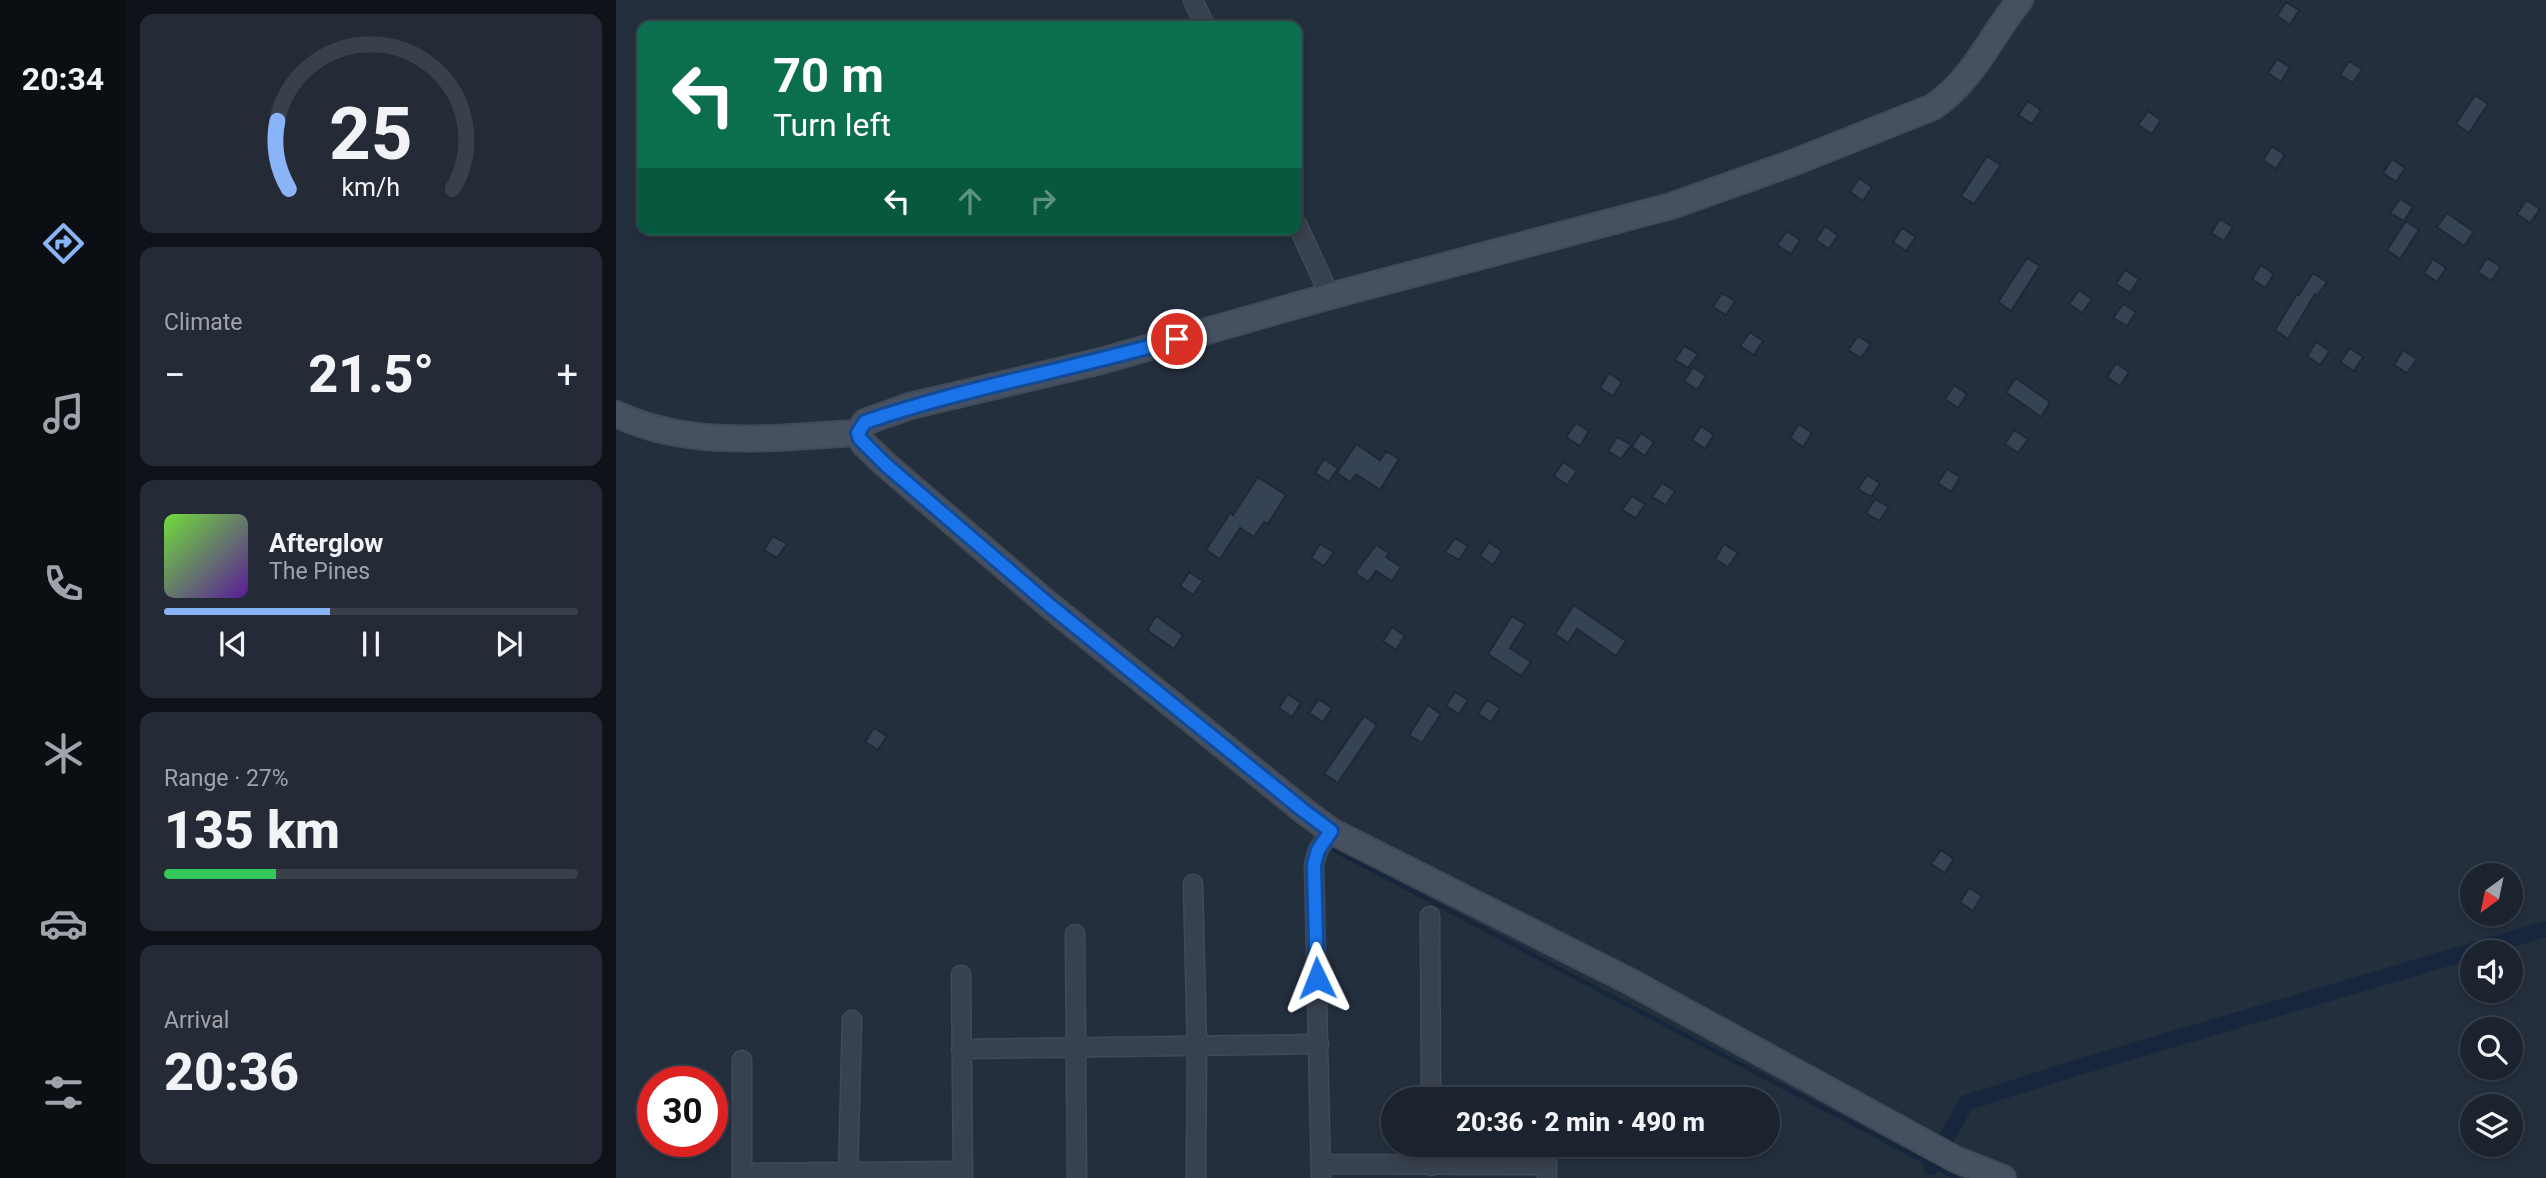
<!DOCTYPE html>
<meta charset="utf-8">
<style>
body{margin:0;font-family:Roboto,sans-serif;background:#242b36;color:#f1f3f6;height:100vh;display:flex;flex-direction:column;font-size:26px;white-space:nowrap}
*{box-sizing:border-box;margin:0}
p{font-size:23px;color:#a0a4aa}
.icon{flex:none;width:38px;height:38px;fill:none;stroke:currentColor;stroke-width:2;stroke-linecap:round;stroke-linejoin:round}
.map{position:relative;flex:1;overflow:hidden}
.sheet{display:flex;flex-direction:column;gap:14px;padding:14px;background:#0f1319;width:490px}
.sheet>*{flex:none}
.banner{position:absolute;left:21px;top:21px;width:665px;height:214px;border-radius:14px;box-shadow:0 4px 10px #0003,0 0 0 2px #39404a;background:#0b6e4f;color:#fff;overflow:hidden}
.needle{width:46px;rotate:213deg}
.tools{position:absolute;left:1844px;top:863px;display:grid;gap:14px}
.tools a{display:grid;place-items:center;width:63px;height:63px;border-radius:50%;background:#1b232e;box-shadow:0 4px 10px #0003,0 0 0 2px #39404a;font-size:35px}
.speed{position:absolute;left:21px;top:1066px;display:flex;gap:14px;font-size:35px;font-weight:700;text-align:center}
.speed>*{display:grid;place-content:center;width:91px;height:91px;border-radius:50%;background:#1b232e;box-shadow:0 4px 10px #0003,0 0 0 2px #39404a;line-height:1}
.speed .limit{border:10px solid #d22;background:#fff;color:#111}
.pin{position:absolute;display:grid;place-items:center;width:60px;height:60px;color:#fff;margin:-30px;border:4px solid #fff;border-radius:50%;box-shadow:0 2px 7px #0007}
.me{position:absolute;width:77px;margin:-38px;rotate:358deg;stroke-linejoin:round;filter:drop-shadow(0 0 5px #0008)}
.turn{display:flex;align-items:center;gap:24px;height:147px;padding:0 21px;font-size:32px}
.turn .icon{width:91px;height:91px;stroke-width:2.5}
.turn b{display:block;font-size:49px;line-height:60px}
.lanes{display:flex;align-items:center;height:66px;padding:0 21px;background:#0003;justify-content:center;gap:35px;direction:ltr}
.lanes .off{opacity:.35}
.big{font-size:52px;font-weight:800;line-height:1.1}
.sheet .tile{flex:1;display:flex;flex-direction:column;justify-content:center;gap:10px;min-width:0;padding:0 24px;border-radius:14px;background:#242b36}
.sheet .dial{align-items:center;gap:0}
.dial svg{height:182px;overflow:visible;fill:none;stroke:#39404a;stroke-width:7;stroke-linecap:round;text-anchor:middle}
.dial text{fill:#f1f3f6;stroke:none}
.song{display:flex;align-items:center;gap:21px}
.cover{width:84px;height:84px;border-radius:10px;background:linear-gradient(135deg,hsl(100 70% 55%),hsl(270 70% 35%))}
.played{height:7px;border-radius:4px;background:linear-gradient(90deg,#8ab4f8 40%,#39404a 40%)}
.keys{display:flex;justify-content:space-around;direction:ltr}
.heat{display:flex;justify-content:space-between;align-items:center;font-size:38px;direction:ltr}
.charge{height:10px;border-radius:5px;background:linear-gradient(90deg,#34c759 27%,#39404a 0)}
.trip{position:absolute;left:765px;top:1087px;width:399px;height:70px;border-radius:35px;background:#1b232e;box-shadow:0 4px 10px #0003,0 0 0 2px #39404a;font-weight:800;line-height:70px;text-align:center}
main{display:flex;flex:1;min-height:0}
.menu{display:flex;flex-direction:column;width:126px;justify-content:space-around;align-items:center;background:#0b0e12;color:#a0a4aa}
.menu .icon{width:49px;height:49px}
.menu .on{color:#8ab4f8}
.menu b{font-size:32px;color:#f1f3f6}
.map>svg:first-child{display:block}
.lines{fill:none;stroke-linecap:round;stroke-linejoin:round}
.stream{stroke:#17263c;stroke-width:4.5}
.canal{stroke:#17263c;stroke-width:16}
.building{fill:#364354;stroke:#1f2835;stroke-width:2}
.street-casing{stroke:#414a57;stroke-width:21}
.secondary-casing{stroke:#414a57;stroke-width:28}
.street{stroke:#38414e;stroke-width:18}
.secondary{stroke:#465061;stroke-width:24}
.route-casing{stroke:#114b97;stroke-width:18}
.route{stroke:#1a73e8;stroke-width:12}
</style>
<main>
<nav class="menu">
<b>20:34</b>
<svg class="icon on" aria-label="directions" viewBox="0 0 24 24"><path d="M12 3l9 9-9 9-9-9zM9 14v-3h6M13 9l2 2-2 2"/></svg>
<svg class="icon" aria-label="music" viewBox="0 0 24 24"><path d="M9 18V5l10-2v13"/><circle cx="6" cy="18" r="3"/><circle cx="16" cy="16" r="3"/></svg>
<svg class="icon" aria-label="phone" viewBox="0 0 24 24"><path d="M5 4h4l2 5-3 2q2 4 5 5l2-3 5 2v4C11 20 4 13 5 4z"/></svg>
<svg class="icon" aria-label="climate" viewBox="0 0 24 24"><path d="M12 3v18M4 7l16 10M4 17L20 7"/></svg>
<svg class="icon" aria-label="car" viewBox="0 0 24 24"><path d="M5 17H2v-5l4-1 3-4h7l3 4 3 1v5h-3M9 17h6M6 11h13"/><circle cx="7" cy="17" r="2"/><circle cx="17" cy="17" r="2"/></svg>
<svg class="icon" aria-label="filters" viewBox="0 0 24 24"><path d="M4 7h16M4 17h16"/><circle cx="9" cy="7" r="2"/><circle cx="15" cy="17" r="2"/></svg>
</nav>
<section class="sheet">
<div class="tile dial"><svg viewBox="0 0 100 80">
<path d="M14 69A42 42 0 1 1 86 69"/>
<path d="M14 69A42 42 0 0 1 9 39" stroke="#8ab4f8"/>
<text x="50" y="56" font-size="32" font-weight="700">25</text>
<text x="50" y="72" font-size="11">km/h</text>
</svg></div>
<div class="tile"><p>Climate</p>
<div class="heat"><a>−</a><b class="big">21.5°</b><a>+</a></div>
</div>
<div class="tile">
<div class="song"><i class="cover"></i><div><b>Afterglow</b><p>The Pines</p></div></div>
<div class="played"></div>
<div class="keys"><svg class="icon" aria-label="previous" viewBox="0 0 24 24"><path d="M18 5L8 12l10 7zM5 5v14"/></svg><svg class="icon" aria-label="pause" viewBox="0 0 24 24"><path d="M8 5v14M16 5v14"/></svg><svg class="icon" aria-label="next" viewBox="0 0 24 24"><path d="M6 5l10 7-10 7zM19 5v14"/></svg></div>
</div>
<div class="tile"><p>Range · 27%</p><b class="big">135 km</b><div class="charge"></div></div>
<div class="tile"><p>Arrival</p><b class="big">20:36</b></div>
</section>
<div class="map">
<svg width="1930" height="1178" viewBox="0 0 1930 1178">
<rect width="100%" height="100%" fill="#242f3e"/>
<g class="lines">
<path class="stream" d="M 718,850 L 1340,1178"/>
<path class="canal" d="M 1315,1167 L 1350,1103 L 1456,1069 L 1930,929"/>
</g>
<path class="building" d="M 1670,2 L 1683,10 L 1674,25 L 1661,16 Z
M 1661,59 L 1674,67 L 1665,82 L 1652,73 Z
M 1733,61 L 1746,69 L 1737,83 L 1724,75 Z
M 1859,95 L 1872,104 L 1853,133 L 1840,124 Z
M 1412,101 L 1425,110 L 1416,124 L 1402,115 Z
M 1532,111 L 1545,120 L 1536,134 L 1522,125 Z
M 1656,146 L 1669,155 L 1660,169 L 1647,160 Z
M 1371,156 L 1385,165 L 1358,204 L 1345,196 Z
M 1776,159 L 1789,168 L 1780,182 L 1767,173 Z
M 1243,178 L 1256,187 L 1247,201 L 1234,192 Z
M 1784,199 L 1797,207 L 1788,221 L 1774,213 Z
M 1910,200 L 1924,209 L 1914,223 L 1901,214 Z
M 1831,213 L 1858,232 L 1848,246 L 1821,227 Z
M 1604,219 L 1617,227 L 1608,241 L 1595,233 Z
M 1790,221 L 1803,230 L 1784,259 L 1771,250 Z
M 1209,226 L 1222,235 L 1213,249 L 1200,240 Z
M 1286,228 L 1300,237 L 1290,251 L 1277,242 Z
M 1171,231 L 1184,240 L 1175,254 L 1161,245 Z
M 1411,258 L 1424,266 L 1395,311 L 1382,302 Z
M 1871,258 L 1885,267 L 1875,281 L 1862,272 Z
M 1817,259 L 1830,268 L 1821,282 L 1808,273 Z
M 1645,265 L 1658,274 L 1649,288 L 1636,279 Z
M 1509,270 L 1523,279 L 1514,293 L 1500,284 Z
M 1697,273 L 1711,282 L 1701,296 L 1699,294 L 1672,339 L 1659,330 L 1681,294 L 1683,295 Z
M 1463,290 L 1476,299 L 1466,313 L 1453,304 Z
M 1106,293 L 1119,301 L 1110,315 L 1097,307 Z
M 1507,304 L 1520,312 L 1511,326 L 1497,318 Z
M 1134,332 L 1147,341 L 1138,355 L 1124,346 Z
M 1242,336 L 1255,344 L 1245,358 L 1232,350 Z
M 1700,342 L 1714,351 L 1704,365 L 1691,356 Z
M 1068,346 L 1082,354 L 1072,368 L 1059,360 Z
M 1734,348 L 1747,357 L 1738,371 L 1724,362 Z
M 1787,350 L 1801,359 L 1791,373 L 1778,365 Z
M 1500,363 L 1513,372 L 1504,386 L 1491,377 Z
M 1077,367 L 1090,376 L 1081,390 L 1068,381 Z
M 993,373 L 1006,382 L 997,396 L 984,388 Z
M 1400,378 L 1434,402 L 1425,417 L 1390,392 Z
M 1338,385 L 1351,394 L 1342,408 L 1329,399 Z
M 960,423 L 973,431 L 964,446 L 950,437 Z
M 1183,424 L 1196,433 L 1187,447 L 1174,438 Z
M 1085,426 L 1098,435 L 1089,449 L 1076,440 Z
M 1398,430 L 1412,439 L 1402,453 L 1389,444 Z
M 1025,433 L 1038,442 L 1029,456 L 1016,447 Z
M 1001,437 L 1015,445 L 1005,459 L 992,451 Z
M 740,444 L 764,460 L 770,451 L 783,459 L 764,490 L 740,474 L 734,482 L 721,473 Z
M 708,459 L 722,468 L 713,482 L 699,473 Z
M 947,462 L 961,471 L 951,485 L 938,476 Z
M 1331,469 L 1344,477 L 1335,492 L 1322,483 Z
M 1251,475 L 1264,483 L 1255,497 L 1242,489 Z
M 642,477 L 670,495 L 652,524 L 648,522 L 638,537 L 624,528 L 604,559 L 590,550 L 614,513 L 617,515 Z
M 1046,483 L 1059,491 L 1050,505 L 1036,497 Z
M 1016,496 L 1029,504 L 1020,518 L 1006,510 Z
M 1259,499 L 1273,507 L 1263,521 L 1250,513 Z
M 157,536 L 171,544 L 161,558 L 148,550 Z
M 839,538 L 852,546 L 843,560 L 829,552 Z
M 873,542 L 886,551 L 877,565 L 864,556 Z
M 704,544 L 718,552 L 708,566 L 695,558 Z
M 1108,544 L 1122,553 L 1112,567 L 1099,559 Z
M 760,545 L 773,553 L 770,557 L 785,567 L 776,581 L 760,571 L 752,582 L 739,573 Z
M 573,572 L 587,581 L 577,595 L 564,586 Z
M 958,605 L 1010,641 L 1000,656 L 961,629 L 952,643 L 939,634 Z
M 540,616 L 567,635 L 558,649 L 531,630 Z
M 896,616 L 909,624 L 894,648 L 915,662 L 905,676 L 872,654 Z
M 776,627 L 789,636 L 780,650 L 767,641 Z
M 839,692 L 852,700 L 843,714 L 830,706 Z
M 672,694 L 685,703 L 676,717 L 663,708 Z
M 703,699 L 716,708 L 707,722 L 693,713 Z
M 871,700 L 884,708 L 875,722 L 862,714 Z
M 812,705 L 825,714 L 806,743 L 793,735 Z
M 748,716 L 761,725 L 722,783 L 708,774 Z
M 258,728 L 271,736 L 262,750 L 249,742 Z
M 1325,850 L 1338,859 L 1329,873 L 1315,864 Z
M 1353,888 L 1366,896 L 1357,911 L 1344,902 Z"/>
<g class="lines">
<defs>
<path id="street" d="M 577,0 L 589,26
M 681,224 L 714,296
M 577,884 L 581,1048 L 580,1178
M 814,916 L 815,1099
M 459,934 L 461,1178
M 345,975 L 347,1178
M 345,1049 L 703,1044
M 126,1060 L 126,1178
M 932,1099 L 932,1096
M 815,1144 L 815,1166
M 705,1164 L 931,1165
M 126,1173 L 347,1171
M 232,1174 L 236,1020
M 705,1178 L 698,865 L 702,850 L 715,831
M 931,1178 L 931,1144"/>
<path id="secondary" d="M 0,414 C 76,450 162,437 242,433 L 248,444 L 270,465 L 432,604 L 688,811 L 715,831 L 1013,981 L 1339,1159 L 1387,1178
M 242,433 L 249,422 L 294,406 L 485,361 L 714,296 L 1055,206 L 1179,162 L 1317,107 C 1358,79 1374,37 1404,0"/>
</defs>
<use href="#street" class="street-casing"/>
<use href="#secondary" class="secondary-casing"/>
<use href="#street" class="street"/>
<use href="#secondary" class="secondary"/>
</g>
<g class="lines">
<defs>
<path id="route" d="M 561,339 C 458,369 351,387 249,422 L 242,433 L 244,439 L 270,465 L 432,604 L 688,811 L 715,831 L 702,850 L 698,865 L 701,978"/>
</defs>
<use href="#route" class="route-casing"/>
<use href="#route" class="route"/>
</g>
</svg>
<div class="tools">
<a><svg class="needle" viewBox="-14 -14 28 28"><path d="M0-13l5 13h-10z" fill="#e53935"/><path d="M0 13l5-13h-10z" fill="#a0a4aa"/></svg></a>
<a><svg class="icon" aria-label="sound" viewBox="0 0 24 24"><path d="M4 9h4l5-4v14l-5-4H4zM17 9q2 3 0 6"/></svg></a>
<a><svg class="icon" aria-label="search" viewBox="0 0 24 24"><circle cx="10" cy="10" r="6"/><path d="M15 15l6 6"/></svg></a>
<a><svg class="icon" aria-label="layers" viewBox="0 0 24 24"><path d="M12 4l9 5-9 5-9-5zM3 14l9 5 9-5"/></svg></a>
</div>
<div class="speed"><div class="limit">30</div></div>
<div class="pin" style="left:561px;top:339px;background:#d93025"><svg class="icon" aria-label="arrive" viewBox="0 0 24 24"><path d="M6 21V4h12l-3 4 3 4H6"/></svg></div>
<svg class="me" style="left:701px;top:978px" viewBox="-20 -20 40 40"><path d="M0-17L14 15 0 8-14 15z" fill="#1a73e8" stroke="#fff" stroke-width="4"/></svg>
<div class="trip">20:36 · 2 min · 490 m</div>
<div class="banner">
<div class="turn"><svg class="icon" aria-label="left" viewBox="0 0 24 24"><path d="M17 20v-9H6M10 6l-5 5 5 5"/></svg><div><b>70 m</b>Turn left</div></div>
<div class="lanes"><svg class="icon" aria-label="left" viewBox="0 0 24 24"><path d="M17 20v-9H6M10 6l-5 5 5 5"/></svg><svg class="icon off" aria-label="ahead" viewBox="0 0 24 24"><path d="M12 20V5M6 11l6-6 6 6"/></svg><svg class="icon off" aria-label="right" viewBox="0 0 24 24"><path d="M7 20v-9h11M14 6l5 5-5 5"/></svg></div>
</div>
</div>
</main>
